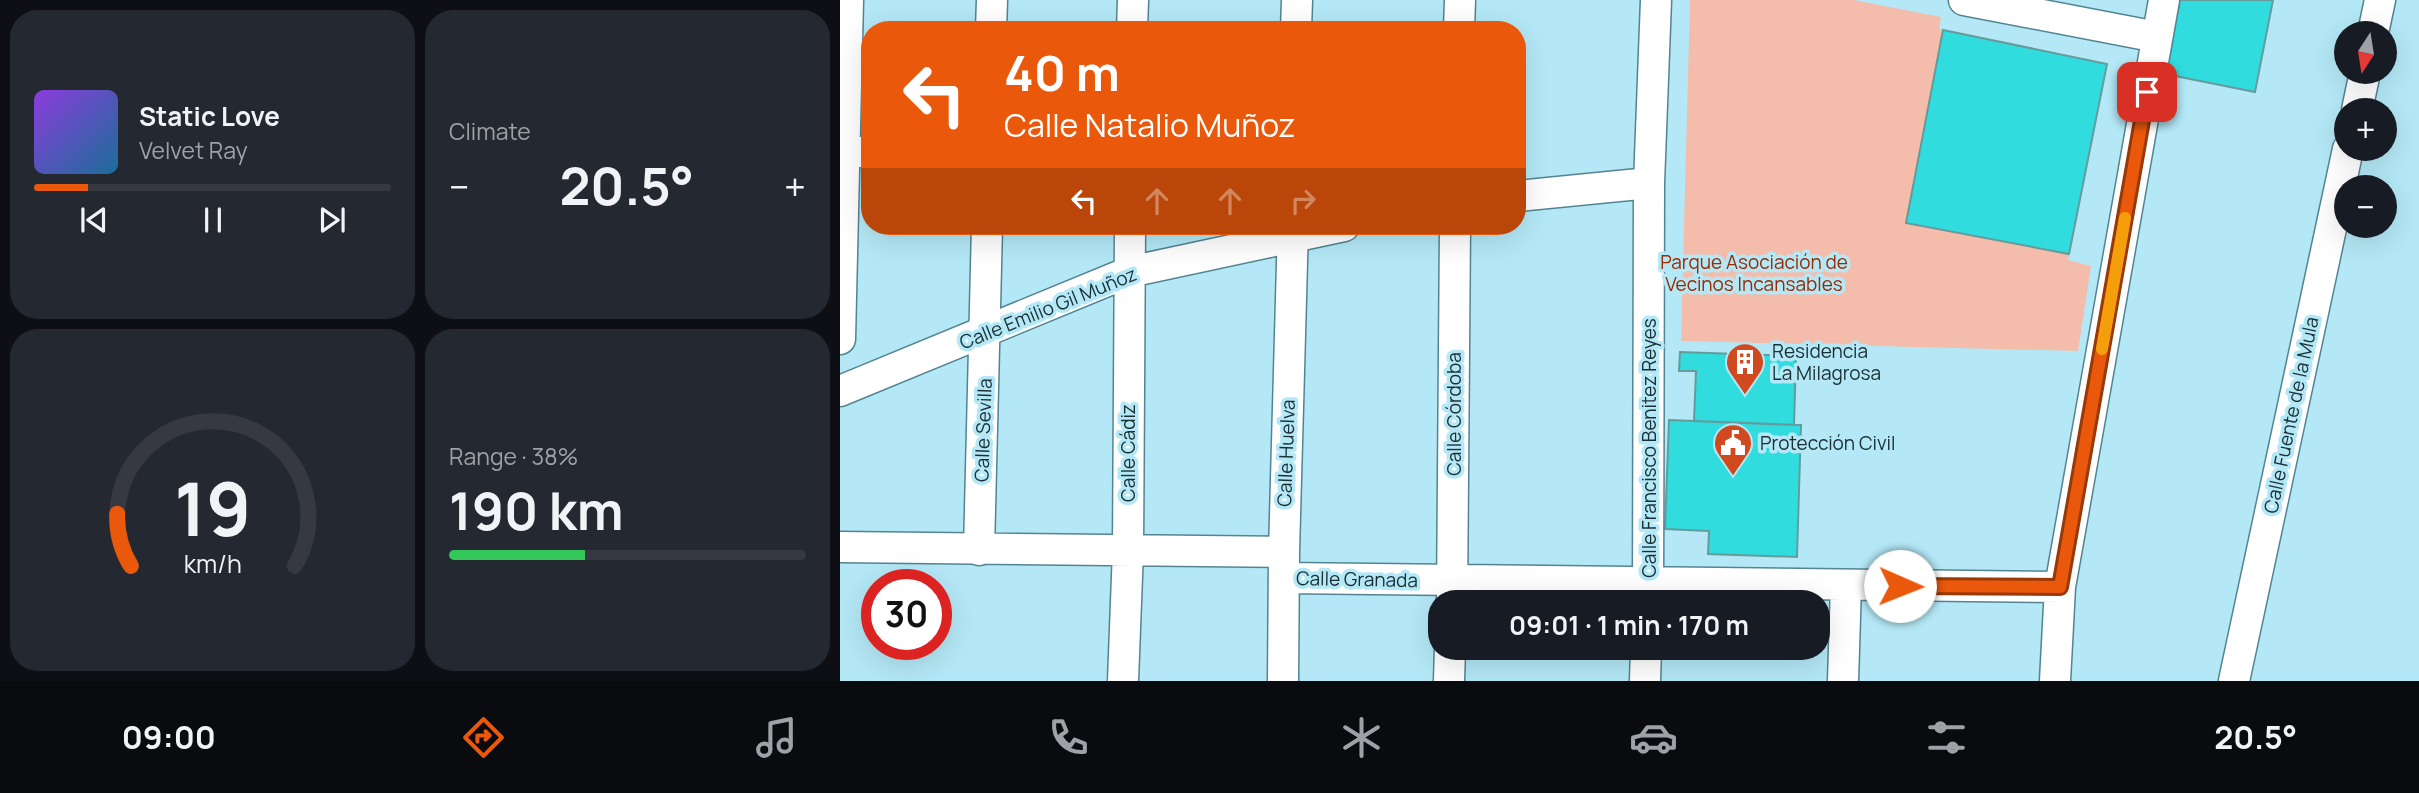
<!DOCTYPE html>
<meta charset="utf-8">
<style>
body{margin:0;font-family:Manrope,sans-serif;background:#242831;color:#f1f3f6;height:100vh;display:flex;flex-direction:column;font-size:26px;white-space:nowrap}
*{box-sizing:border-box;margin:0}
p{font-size:23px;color:#9ea1a6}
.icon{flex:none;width:38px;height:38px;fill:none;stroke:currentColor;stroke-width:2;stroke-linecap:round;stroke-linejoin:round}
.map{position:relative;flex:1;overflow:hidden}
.details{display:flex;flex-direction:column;gap:10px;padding:10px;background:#0d0f14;width:840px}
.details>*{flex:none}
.top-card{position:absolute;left:21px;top:21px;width:665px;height:214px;border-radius:28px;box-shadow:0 7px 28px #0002;background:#ea580c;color:#fff;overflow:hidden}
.needle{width:46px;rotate:192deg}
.tools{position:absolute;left:1494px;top:21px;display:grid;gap:14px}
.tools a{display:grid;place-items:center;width:63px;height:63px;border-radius:50%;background:#171b24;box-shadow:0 7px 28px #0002;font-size:35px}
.speed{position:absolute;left:21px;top:569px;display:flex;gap:14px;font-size:35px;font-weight:700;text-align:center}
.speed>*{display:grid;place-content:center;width:91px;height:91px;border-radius:50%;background:#171b24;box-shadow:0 7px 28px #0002;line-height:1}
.speed .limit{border:10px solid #d22;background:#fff;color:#111}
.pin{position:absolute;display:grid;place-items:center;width:60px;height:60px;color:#fff;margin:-30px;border-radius:14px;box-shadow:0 4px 10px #0006}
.me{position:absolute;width:77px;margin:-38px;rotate:91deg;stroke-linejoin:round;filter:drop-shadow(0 0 5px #0008)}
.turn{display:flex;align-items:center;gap:24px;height:147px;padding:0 28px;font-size:32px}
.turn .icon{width:91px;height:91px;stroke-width:2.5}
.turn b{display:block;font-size:49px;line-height:60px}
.lanes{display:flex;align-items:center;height:66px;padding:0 28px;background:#0003;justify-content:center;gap:35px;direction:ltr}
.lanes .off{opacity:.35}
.big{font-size:52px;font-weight:700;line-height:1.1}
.details .widget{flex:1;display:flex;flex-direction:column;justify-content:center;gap:10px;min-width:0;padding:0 24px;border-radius:28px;background:#242831}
.details .dial{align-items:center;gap:0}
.dial svg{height:182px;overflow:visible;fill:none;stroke:#363941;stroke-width:7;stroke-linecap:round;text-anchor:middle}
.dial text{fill:#f1f3f6;stroke:none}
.song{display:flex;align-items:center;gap:21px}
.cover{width:84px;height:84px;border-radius:10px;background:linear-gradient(135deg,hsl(270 70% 55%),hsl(200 70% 35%))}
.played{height:7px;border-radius:4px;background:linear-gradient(90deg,#ea580c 15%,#363941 15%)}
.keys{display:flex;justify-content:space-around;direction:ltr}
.heat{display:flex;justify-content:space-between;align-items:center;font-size:38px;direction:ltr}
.charge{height:10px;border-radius:5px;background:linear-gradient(90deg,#34c759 38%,#363941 0)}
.details .tiles{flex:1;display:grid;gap:10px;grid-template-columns:repeat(2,1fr)}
.trip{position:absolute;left:588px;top:590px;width:402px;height:70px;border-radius:28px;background:#171b24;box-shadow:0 7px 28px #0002;font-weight:700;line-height:70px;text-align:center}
.tabs{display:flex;height:112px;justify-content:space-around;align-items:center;background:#090b0e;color:#9ea1a6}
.tabs .icon{width:49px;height:49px}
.tabs .current{color:#ea580c}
.tabs b{font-size:32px;color:#f1f3f6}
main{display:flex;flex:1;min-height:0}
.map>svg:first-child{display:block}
.green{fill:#f4bcab}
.building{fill:#31dcdf;stroke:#669b9c;stroke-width:2}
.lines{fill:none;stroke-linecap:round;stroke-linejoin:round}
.street-casing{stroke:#538492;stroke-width:33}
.street{stroke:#fff;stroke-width:30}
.route-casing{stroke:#983908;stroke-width:18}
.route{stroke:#ea580c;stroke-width:12}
.slow{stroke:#f59e0b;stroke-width:12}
.labels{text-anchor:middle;stroke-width:7;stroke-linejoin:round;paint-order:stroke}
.park-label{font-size:19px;fill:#9a2a00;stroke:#b4e8f6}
.street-label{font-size:19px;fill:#1a2f34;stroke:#b4e8f6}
.poi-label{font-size:19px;fill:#1a2f34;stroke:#b4e8f6;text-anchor:start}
</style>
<main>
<section class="details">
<div class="tiles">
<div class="widget">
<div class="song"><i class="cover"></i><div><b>Static Love</b><p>Velvet Ray</p></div></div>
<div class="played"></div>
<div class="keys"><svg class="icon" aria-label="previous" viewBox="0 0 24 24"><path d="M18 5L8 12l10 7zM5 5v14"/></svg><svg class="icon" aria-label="pause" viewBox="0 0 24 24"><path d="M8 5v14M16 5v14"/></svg><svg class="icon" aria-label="next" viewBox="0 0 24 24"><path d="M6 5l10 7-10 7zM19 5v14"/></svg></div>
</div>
<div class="widget"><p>Climate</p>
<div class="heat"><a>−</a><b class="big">20.5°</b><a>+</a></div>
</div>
<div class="widget dial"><svg viewBox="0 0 100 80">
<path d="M14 69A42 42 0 1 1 86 69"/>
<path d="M14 69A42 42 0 0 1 8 46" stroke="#ea580c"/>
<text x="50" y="56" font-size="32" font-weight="700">19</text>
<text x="50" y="72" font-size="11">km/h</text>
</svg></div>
<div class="widget"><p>Range · 38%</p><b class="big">190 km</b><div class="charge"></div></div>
</div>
</section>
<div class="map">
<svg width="1579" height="681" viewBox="0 0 1579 681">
<rect width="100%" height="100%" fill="#b4e8f6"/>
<path class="green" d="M 850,0 L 1014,0 L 1101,17 L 1099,29 L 1267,64 L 1228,260 L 1251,266 L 1238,351 L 841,341 Z"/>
<path class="building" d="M 1340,0 L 1433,0 L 1415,92 L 1325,74 Z
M 1103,30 L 1267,64 L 1229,254 L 1066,223 Z
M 840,352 L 956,356 L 954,425 L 854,421 L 856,371 L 839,371 Z
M 829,420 L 961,425 L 957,557 L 868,554 L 869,531 L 825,529 Z"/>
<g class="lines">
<defs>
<path id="street" d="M 1124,0 L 1317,37
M 151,30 L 152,0
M 292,30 L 293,0
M 456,30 L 457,0
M 619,30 L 620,0
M 1533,33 L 1540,0
M 1517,110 L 1525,72
M 4,152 L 30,152
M 677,196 L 809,183
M 0,339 L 8,0
M 0,391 L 289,272 L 504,226
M 0,547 L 444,552
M 139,550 L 147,226
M 444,578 L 1220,587
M 612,602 L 615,226
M 808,602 L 809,183 L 816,0
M 283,681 L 288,550 L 290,226
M 443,681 L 444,552 L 453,226
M 609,681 L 610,648
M 805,681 L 806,648
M 1003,681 L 1006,585
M 1215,681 L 1220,587 L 1324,0
M 1394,681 L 1508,149"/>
</defs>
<use href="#street" class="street-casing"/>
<use href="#street" class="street"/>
</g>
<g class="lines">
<defs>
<path id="route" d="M 1060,586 L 1220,587 L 1307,92"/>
</defs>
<use href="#route" class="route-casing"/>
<use href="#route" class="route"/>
<path class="slow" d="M 1262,349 L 1285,218"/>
</g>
<defs>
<symbol id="building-pin" viewBox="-11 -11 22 30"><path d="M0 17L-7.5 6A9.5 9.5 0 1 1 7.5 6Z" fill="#d1491e" stroke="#b4e8f6"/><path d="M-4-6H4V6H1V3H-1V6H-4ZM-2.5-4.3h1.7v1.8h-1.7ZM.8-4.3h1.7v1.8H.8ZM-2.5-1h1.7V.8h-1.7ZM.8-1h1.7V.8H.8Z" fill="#fff"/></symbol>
<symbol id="civic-pin" viewBox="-11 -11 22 30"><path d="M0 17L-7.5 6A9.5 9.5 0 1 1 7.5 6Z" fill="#d1491e" stroke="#b4e8f6"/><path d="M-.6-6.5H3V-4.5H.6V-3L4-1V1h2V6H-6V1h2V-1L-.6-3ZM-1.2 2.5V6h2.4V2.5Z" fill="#fff"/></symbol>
</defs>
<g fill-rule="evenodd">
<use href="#building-pin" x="883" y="340" width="44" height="60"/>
<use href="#civic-pin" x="871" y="421" width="44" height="60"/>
</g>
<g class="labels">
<g class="park-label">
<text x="914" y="269">Parque Asociación de<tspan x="914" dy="22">Vecinos Incansables</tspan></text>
</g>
<g class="street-label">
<text transform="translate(208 308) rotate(-22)" y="7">Calle Emilio Gil Muñoz</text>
<text transform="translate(614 414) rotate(-90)" y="7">Calle Córdoba</text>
<text transform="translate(1451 415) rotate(-78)" y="7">Calle Fuente de la Mula</text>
<text transform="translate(143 430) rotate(-88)" y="7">Calle Sevilla</text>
<text transform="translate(809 448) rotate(-90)" y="7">Calle Francisco Benitez Reyes</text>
<text transform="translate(288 453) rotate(-90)" y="7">Calle Cádiz</text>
<text transform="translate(446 453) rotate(-88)" y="7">Calle Huelva</text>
<text transform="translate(517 579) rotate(1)" y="7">Calle Granada</text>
</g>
<g class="poi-label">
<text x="932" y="358">Residencia<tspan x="932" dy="22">La Milagrosa</tspan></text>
<text x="920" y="450">Protección Civil</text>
</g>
</g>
</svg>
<div class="tools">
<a><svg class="needle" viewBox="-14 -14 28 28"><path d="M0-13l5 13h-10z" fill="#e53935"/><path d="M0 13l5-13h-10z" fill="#9ea1a6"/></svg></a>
<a>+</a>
<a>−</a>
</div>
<div class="speed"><div class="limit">30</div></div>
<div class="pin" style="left:1307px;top:92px;background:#d93025"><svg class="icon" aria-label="arrive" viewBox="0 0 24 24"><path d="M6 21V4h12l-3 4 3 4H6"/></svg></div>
<svg class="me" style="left:1060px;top:586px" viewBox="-20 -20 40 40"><circle r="19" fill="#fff"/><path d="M0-13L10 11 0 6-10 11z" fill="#ea580c"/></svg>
<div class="trip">09:01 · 1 min · 170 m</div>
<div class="top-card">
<div class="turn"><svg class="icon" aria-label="left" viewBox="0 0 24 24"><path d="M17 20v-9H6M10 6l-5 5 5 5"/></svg><div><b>40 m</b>Calle Natalio Muñoz</div></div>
<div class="lanes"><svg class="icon" aria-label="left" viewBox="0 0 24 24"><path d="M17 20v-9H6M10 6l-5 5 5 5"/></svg><svg class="icon off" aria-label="ahead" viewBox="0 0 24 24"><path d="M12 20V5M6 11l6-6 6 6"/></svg><svg class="icon off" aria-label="ahead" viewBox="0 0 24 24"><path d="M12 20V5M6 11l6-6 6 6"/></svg><svg class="icon off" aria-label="right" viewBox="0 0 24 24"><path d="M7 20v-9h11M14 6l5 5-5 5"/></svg></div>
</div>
</div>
</main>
<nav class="tabs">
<b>09:00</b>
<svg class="icon current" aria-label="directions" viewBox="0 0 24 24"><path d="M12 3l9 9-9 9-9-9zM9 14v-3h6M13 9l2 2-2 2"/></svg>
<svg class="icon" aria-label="music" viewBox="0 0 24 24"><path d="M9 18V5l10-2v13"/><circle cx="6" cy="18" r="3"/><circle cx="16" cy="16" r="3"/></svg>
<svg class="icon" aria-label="phone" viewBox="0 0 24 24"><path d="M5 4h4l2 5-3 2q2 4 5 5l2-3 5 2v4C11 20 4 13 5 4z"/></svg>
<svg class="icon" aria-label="climate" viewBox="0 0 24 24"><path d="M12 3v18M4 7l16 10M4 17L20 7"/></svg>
<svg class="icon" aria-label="car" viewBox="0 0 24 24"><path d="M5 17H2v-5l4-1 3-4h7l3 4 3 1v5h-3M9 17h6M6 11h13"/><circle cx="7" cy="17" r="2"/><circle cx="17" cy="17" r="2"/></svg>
<svg class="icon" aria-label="filters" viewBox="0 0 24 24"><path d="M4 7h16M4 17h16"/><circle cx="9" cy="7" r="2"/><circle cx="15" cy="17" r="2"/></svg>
<b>20.5°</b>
</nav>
